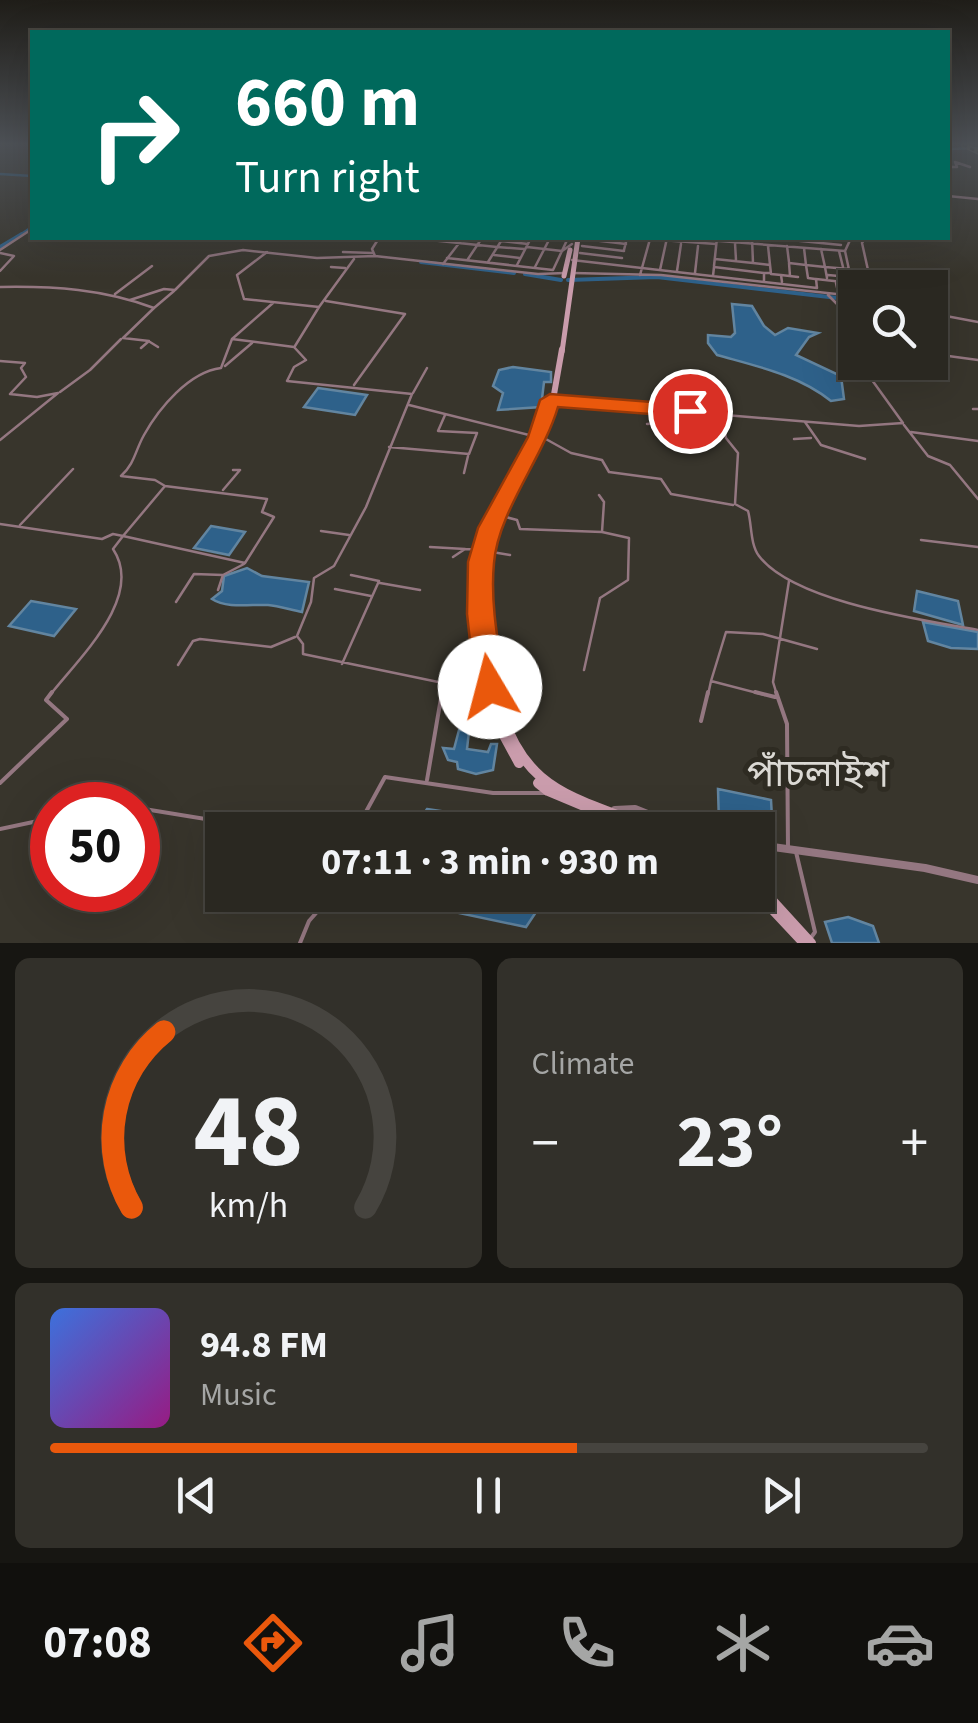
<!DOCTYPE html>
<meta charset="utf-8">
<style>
body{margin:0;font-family:"Source Sans 3","Noto Sans Bengali",sans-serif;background:#32302a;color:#f1f3f6;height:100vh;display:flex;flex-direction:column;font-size:38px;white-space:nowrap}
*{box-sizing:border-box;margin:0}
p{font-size:32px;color:#a5a6a5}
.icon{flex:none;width:55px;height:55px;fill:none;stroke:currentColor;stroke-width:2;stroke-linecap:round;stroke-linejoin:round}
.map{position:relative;height:943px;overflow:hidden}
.sheet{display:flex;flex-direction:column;gap:15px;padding:15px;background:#171612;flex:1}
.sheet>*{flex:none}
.banner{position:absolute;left:30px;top:30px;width:920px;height:210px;border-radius:0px;box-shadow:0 10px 40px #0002,0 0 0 2px #46443f;background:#00695c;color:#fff;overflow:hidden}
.controls{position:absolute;left:838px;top:270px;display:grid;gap:20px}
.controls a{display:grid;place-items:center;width:110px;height:110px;border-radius:0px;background:#2a2821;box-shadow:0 10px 40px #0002,0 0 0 2px #46443f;font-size:50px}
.speed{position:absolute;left:30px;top:782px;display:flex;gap:20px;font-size:50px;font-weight:700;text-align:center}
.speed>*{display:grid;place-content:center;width:130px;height:130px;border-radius:50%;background:#2a2821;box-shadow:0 10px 40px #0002,0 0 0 2px #46443f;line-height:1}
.speed .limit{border:15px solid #d22;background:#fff;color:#111}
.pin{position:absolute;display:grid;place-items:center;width:85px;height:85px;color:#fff;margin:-42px;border:5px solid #fff;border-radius:50%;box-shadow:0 2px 10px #0007}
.me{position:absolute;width:110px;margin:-55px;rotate:352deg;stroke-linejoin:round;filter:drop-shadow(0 0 8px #0008)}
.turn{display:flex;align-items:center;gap:35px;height:210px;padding:0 40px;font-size:45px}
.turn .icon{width:130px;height:130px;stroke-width:2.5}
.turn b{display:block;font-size:70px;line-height:85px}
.big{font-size:75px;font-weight:700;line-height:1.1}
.sheet .tile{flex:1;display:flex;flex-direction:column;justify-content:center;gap:15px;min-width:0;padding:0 35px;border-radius:15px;background:#32302a}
.sheet .dial{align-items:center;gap:0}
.dial svg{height:260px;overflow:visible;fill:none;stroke:#46443f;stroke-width:7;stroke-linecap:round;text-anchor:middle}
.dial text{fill:#f1f3f6;stroke:none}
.song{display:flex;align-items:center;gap:30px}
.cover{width:120px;height:120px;border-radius:15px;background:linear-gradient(135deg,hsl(220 70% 55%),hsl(310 70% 35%))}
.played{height:10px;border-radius:5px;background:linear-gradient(90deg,#ea580c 60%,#46443f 60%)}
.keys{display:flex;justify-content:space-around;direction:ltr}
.heat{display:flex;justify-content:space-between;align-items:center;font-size:55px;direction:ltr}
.sheet .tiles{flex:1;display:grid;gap:15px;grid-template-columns:1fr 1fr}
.tile:last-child{grid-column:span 2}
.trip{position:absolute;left:205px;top:812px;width:570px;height:100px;border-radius:0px;background:#2a2821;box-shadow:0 10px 40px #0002,0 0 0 2px #46443f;font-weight:700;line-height:100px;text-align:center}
.tabs{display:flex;height:160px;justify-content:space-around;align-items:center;background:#11100d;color:#a5a6a5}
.tabs .icon{width:70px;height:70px}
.tabs .current{color:#ea580c}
.tabs b{font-size:45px;color:#f1f3f6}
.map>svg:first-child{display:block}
.water{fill:#2e618a;stroke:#6285a0;stroke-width:2.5}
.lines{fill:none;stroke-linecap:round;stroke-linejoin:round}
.stream{stroke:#6285a0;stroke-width:2.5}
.canal-far1{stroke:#2e618a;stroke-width:2.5}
.canal{stroke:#2e618a;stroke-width:4}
.minor-far1{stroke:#947781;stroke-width:2.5}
.minor{stroke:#947781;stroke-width:4}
.tertiary{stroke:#947781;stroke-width:8}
.secondary-far3{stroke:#ca9cac;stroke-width:5}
.secondary-far2{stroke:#ca9cac;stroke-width:6}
.secondary-far1{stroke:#ca9cac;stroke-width:8}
.secondary{stroke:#ca9cac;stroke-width:10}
.rail-casing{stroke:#85837c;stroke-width:5}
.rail{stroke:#2e2b22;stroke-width:2.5;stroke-dasharray:4;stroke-linecap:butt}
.route{fill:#ea580c;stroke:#983908;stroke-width:2.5}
.labels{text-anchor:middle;stroke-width:10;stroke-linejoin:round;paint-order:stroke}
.near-neighbourhood-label{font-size:38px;fill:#dbd9d4;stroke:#2e2b22}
</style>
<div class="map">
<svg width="978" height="943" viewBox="0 0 978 943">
<rect width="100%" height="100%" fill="#38352c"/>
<path class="water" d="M 732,304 L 752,306 L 764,326 L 775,335 L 788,328 L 818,333 L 809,337 L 796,355 L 841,376 L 844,399 L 831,401 C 799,375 756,366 717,355 L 708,343 L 708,335 L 731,337 L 735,333 Z
M 513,367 L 551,372 L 551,382 L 544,382 L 541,407 L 498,410 L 503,393 L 493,386 L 499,370 Z
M 318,388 L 367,395 L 355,415 L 304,407 Z
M 211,526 L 245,532 L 229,555 L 194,548 Z
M 247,568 L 262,576 L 309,582 L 302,612 C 291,610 279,606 268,605 C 252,604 227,609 212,599 L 222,591 L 224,576 Z
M 917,591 L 958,601 L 963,625 L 914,611 Z
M 31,601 L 76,609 L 54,636 L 9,626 Z
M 923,622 L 978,632 L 978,649 L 951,648 L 928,641 Z
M 459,730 L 469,731 L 467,749 L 488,752 L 491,744 L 497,744 L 493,770 L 476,774 L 458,769 L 457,762 L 448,760 L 443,748 L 454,749 Z
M 718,789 L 771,800 L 773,835 L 719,823 Z
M 427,809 L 474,816 L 525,830 L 412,830 Z
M 411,895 L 538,895 L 538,909 L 526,927 L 416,904 Z
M 848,917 L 873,926 L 879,943 L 832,943 L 825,922 Z"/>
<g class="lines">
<path class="stream" d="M 948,149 L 978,148"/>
<path class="canal-far1" d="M 0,174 L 32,176
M 18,236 L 32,227"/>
<path class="canal" d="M 0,247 L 22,234
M 421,262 L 514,273
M 525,274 L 561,280
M 568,280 L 657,277 L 855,300"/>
<path class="minor-far1" d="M 948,167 L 957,167 L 955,162 L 970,167
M 948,196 L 978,199
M 411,238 L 497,247
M 634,238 L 716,244
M 682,238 L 845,251
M 752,238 L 753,263 L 770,265
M 771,238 L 841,245
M 830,238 L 840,238
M 851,238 L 845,251 L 854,293
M 865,238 L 862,243 L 872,288
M 584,239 L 626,244
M 502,241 L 528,244
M 735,243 L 736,260
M 582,246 L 624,251
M 768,246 L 771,274 L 781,275
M 787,246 L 789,262
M 497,247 L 524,249
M 527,247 L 562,251 L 572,244
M 0,250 L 32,229
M 624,250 L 627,238
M 839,251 L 843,267
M 267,252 L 237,275 L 244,299 L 319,307 L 354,259
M 343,252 L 372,253
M 0,253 L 14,256 L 0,271
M 580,253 L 622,258
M 494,255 L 520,258
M 375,256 L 372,249 L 379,238
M 447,258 L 553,270 L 568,238
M 468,259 L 482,238
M 715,259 L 753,263
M 572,260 L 817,288 L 816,279 L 852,283
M 488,262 L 503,238
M 443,264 L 463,238
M 517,265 L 531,238
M 714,266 L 717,238
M 331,267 L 345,268
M 535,267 L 550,238
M 660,270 L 667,238
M 677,271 L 681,244
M 573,273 L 661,275 L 855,296
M 695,273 L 698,246
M 640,275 L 650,239
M 828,275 L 849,277
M 713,276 L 714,267 L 764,273
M 790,276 L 789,263 L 806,265 L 804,248
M 827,278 L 825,267 L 849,269
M 815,279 L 808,278 L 806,265 L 825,267 L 821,249
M 764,282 L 764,273 L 770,273
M 782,282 L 781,275 L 798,277
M 836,283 L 838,292
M 0,287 C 54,286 103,289 154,308 L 123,338 L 149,341 L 141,348
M 115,294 L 152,266
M 828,295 L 852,319 L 855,353
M 130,300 L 164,289 L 175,290 L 209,256 L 243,250 L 317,258 L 375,256 L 538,274 L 565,273
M 326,301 L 405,314 L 354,385
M 154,308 L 174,291
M 930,313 L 978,322
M 232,339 L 294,347 L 306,360 L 294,367 L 287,381 L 412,394 L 366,507 L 334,566 L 314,578 L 311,602 L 297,636 L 303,644 L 303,654 L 443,683 L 441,695
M 150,342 L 158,347
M 295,346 L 319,307
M 941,355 L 978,360
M 0,361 L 25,363 L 21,368 L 26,377 L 10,394 L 37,397 L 58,393 L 0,440
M 225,366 L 252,343
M 60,392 L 90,370 L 121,339
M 413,393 L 427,368
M 557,401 L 859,426 L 903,423 L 859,362
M 409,405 L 537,437
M 973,409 L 978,409
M 721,415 L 726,438 L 738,453 L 735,504 L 748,511 C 752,525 750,544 759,556 C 794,602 923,620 978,630
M 805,422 L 821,445 L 865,459
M 647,424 L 660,423 L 661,408
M 904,425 L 928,456 L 950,465 L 978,499
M 911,432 L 978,441
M 544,438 L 571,453 L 602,460 L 609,472 L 661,479 L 671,494 L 733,505
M 794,439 L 811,438
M 389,447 L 469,454 L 477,433 L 438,431 L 445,415
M 464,473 L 468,456
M 223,490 L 240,470 L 233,470
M 599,495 L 604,502 L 602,532
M 502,516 L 517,520 L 520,529 L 602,532 L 629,538 L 628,580 L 600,598 L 584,670
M 0,524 L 102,539 L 113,534 L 123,536 L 165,486 L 155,480 L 121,476 C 135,463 135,451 144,435 C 159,408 189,372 221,368 L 232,339 L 273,303
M 20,525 L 73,469
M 321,531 L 349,535
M 921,540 L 978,547
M 430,547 L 465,549
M 492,552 L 510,555
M 453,557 L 465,549 L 483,550
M 380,583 L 420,590
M 335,589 L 371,596
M 218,590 L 223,575 L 244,564
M 176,602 L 194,574 L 223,575
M 342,664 L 379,581 L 351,575
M 178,665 L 193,641 L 200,639 L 271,647 L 295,637
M 711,681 L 726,632 L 763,634 L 817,649
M 50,695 C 79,658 145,597 113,549 L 123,536 L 245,563 L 274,517 L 262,512 L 267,499 L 165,486
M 708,695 L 711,681 L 765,695
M 777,695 L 773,682 L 789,581"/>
<path class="minor" d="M 755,692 L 775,697
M 776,692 L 787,724 L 788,848
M 701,721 L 708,692
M 427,780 L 442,692
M 0,783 L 67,719 L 46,700 L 52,692
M 138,808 L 273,830
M 0,829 L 52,818
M 299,830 L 327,823 L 350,825 L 359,817
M 356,830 L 385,777 L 493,793 L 545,793
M 796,852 L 815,932 L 810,939
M 300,943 L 309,921 L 332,895"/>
<path class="tertiary" d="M 615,810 L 635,809 L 687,830
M 758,845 L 925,868 L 978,880"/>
<path class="secondary-far3" d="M 564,276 L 570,250
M 562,352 L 578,238"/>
<path class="secondary-far2" d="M 508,501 L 550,417 L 562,349"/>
<path class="secondary-far1" d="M 480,607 L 490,695
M 496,695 C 482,627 475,562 509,499"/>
<path class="secondary" d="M 490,692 L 500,728 L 519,763
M 495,692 C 522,794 568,794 656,830
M 538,783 L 548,791 L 641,830
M 758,885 L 811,943
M 758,894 L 804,943"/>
<defs>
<path id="rail" d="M 963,145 L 978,152"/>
</defs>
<use href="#rail" class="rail-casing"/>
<use href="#rail" class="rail"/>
</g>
<linearGradient id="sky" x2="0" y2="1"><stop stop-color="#1f1d18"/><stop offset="0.52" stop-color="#4d5156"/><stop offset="1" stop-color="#4d5156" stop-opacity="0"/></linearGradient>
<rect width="978" height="277" fill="url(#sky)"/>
<path class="route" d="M 550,394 L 690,405 L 700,411 L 690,417 L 558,407 C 543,458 498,512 494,563 C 490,604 499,647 505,687 L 501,696 L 490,700 L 479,696 L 475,687 L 467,614 L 468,562 L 478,528 L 528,437 L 540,400 Z"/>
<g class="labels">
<g class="near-neighbourhood-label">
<text x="818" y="786">পাঁচলাইশ</text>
</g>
</g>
</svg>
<div class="controls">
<a><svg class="icon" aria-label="search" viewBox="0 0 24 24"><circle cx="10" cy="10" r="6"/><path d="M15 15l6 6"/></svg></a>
</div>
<div class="speed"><div class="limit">50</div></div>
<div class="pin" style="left:690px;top:411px;background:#d93025"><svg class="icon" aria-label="arrive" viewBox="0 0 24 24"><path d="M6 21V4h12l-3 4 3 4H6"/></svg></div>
<svg class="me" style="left:490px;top:687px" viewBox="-20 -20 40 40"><circle r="19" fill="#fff"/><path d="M0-13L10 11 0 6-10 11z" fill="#ea580c"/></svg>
<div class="trip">07:11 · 3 min · 930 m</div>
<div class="banner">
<div class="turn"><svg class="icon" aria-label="right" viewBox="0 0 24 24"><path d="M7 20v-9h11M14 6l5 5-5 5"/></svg><div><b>660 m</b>Turn right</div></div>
</div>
</div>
<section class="sheet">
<div class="tiles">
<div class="tile dial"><svg viewBox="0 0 100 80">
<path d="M14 69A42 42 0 1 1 86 69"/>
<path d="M14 69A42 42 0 0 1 24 15" stroke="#ea580c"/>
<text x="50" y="56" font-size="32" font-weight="700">48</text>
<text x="50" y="72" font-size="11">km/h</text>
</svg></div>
<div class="tile"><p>Climate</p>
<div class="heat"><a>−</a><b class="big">23°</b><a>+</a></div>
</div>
<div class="tile">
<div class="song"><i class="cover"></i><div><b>94.8 FM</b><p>Music</p></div></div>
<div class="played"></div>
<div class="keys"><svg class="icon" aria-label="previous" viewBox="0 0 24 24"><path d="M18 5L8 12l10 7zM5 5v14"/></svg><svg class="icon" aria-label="pause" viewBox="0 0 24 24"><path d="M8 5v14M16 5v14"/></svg><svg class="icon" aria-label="next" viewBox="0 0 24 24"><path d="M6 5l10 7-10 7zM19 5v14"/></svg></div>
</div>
</div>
</section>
<nav class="tabs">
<b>07:08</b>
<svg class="icon current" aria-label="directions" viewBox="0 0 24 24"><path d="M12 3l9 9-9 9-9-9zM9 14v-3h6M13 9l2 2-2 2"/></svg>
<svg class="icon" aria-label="music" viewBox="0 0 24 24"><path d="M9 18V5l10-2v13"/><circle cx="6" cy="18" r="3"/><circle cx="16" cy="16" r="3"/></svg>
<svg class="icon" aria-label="phone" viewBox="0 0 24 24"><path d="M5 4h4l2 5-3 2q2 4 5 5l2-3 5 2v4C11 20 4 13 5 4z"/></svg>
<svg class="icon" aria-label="climate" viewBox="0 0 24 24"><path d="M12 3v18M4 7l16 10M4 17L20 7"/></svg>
<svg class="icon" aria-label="car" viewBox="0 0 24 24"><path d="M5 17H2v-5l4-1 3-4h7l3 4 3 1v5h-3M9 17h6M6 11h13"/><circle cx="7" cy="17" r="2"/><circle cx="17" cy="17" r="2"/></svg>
</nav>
